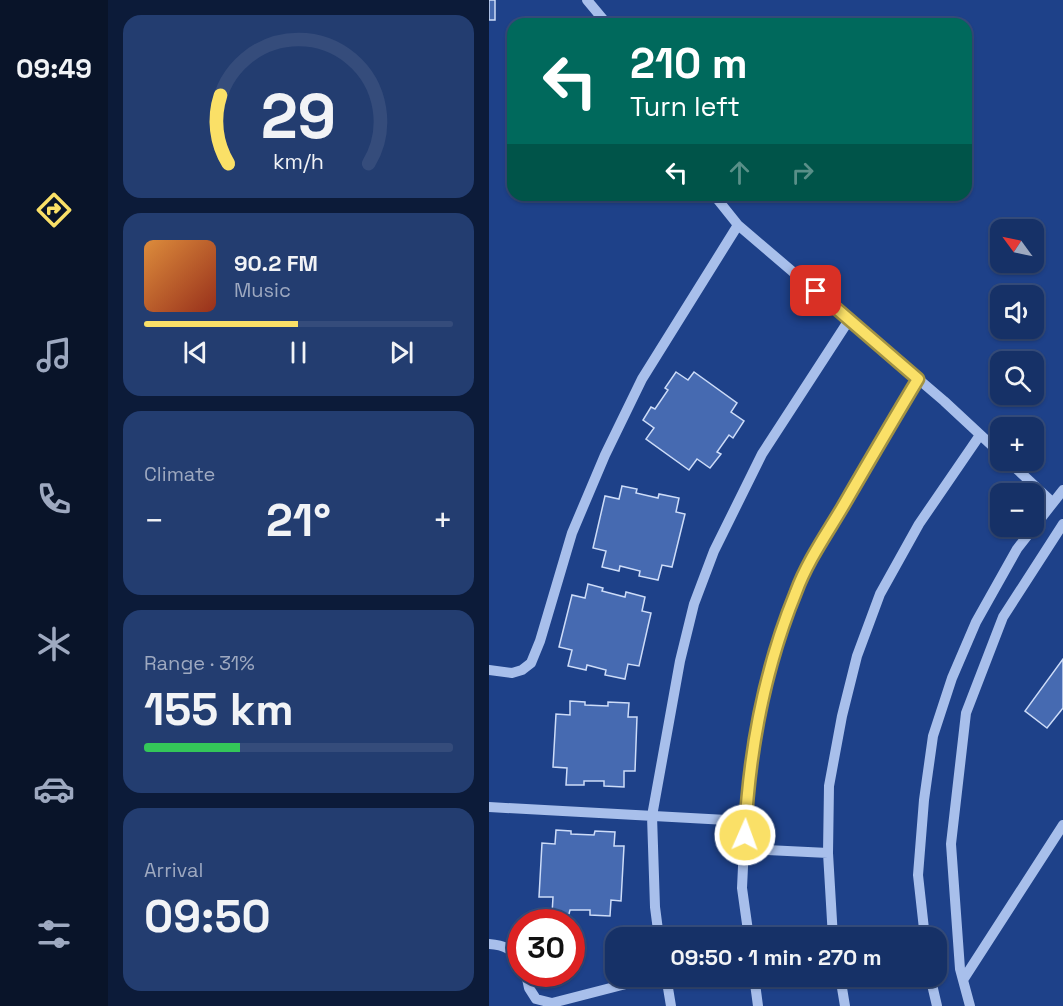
<!DOCTYPE html>
<meta charset="utf-8">
<style>
body{margin:0;font-family:"Space Grotesk",sans-serif;background:#233d70;color:#f1f3f6;height:100vh;display:flex;flex-direction:column;font-size:22px;white-space:nowrap}
*{box-sizing:border-box;margin:0}
p{font-size:20px;color:#9ea9c0}
.icon{flex:none;width:33px;height:33px;fill:none;stroke:currentColor;stroke-width:2;stroke-linecap:round;stroke-linejoin:round}
.map{position:relative;flex:1;overflow:hidden}
.sheet{display:flex;flex-direction:column;gap:15px;padding:15px;background:#0c1b39;width:381px}
.sheet>*{flex:none}
.hud{position:absolute;left:18px;top:18px;width:465px;height:183px;border-radius:18px;box-shadow:0 2px 4px #0004,0 0 0 2px #354c7b;background:#00695c;color:#fff;overflow:hidden}
.needle{width:39px;rotate:303deg}
.tools{position:absolute;left:501px;top:219px;display:grid;gap:12px}
.tools a{display:grid;place-items:center;width:54px;height:54px;border-radius:12px;background:#163167;box-shadow:0 2px 4px #0004,0 0 0 2px #354c7b;font-size:30px}
.speed{position:absolute;left:18px;top:909px;display:flex;gap:12px;font-size:30px;font-weight:700;text-align:center}
.speed>*{display:grid;place-content:center;width:78px;height:78px;border-radius:50%;background:#163167;box-shadow:0 2px 4px #0004,0 0 0 2px #354c7b;line-height:1}
.speed .limit{border:9px solid #d22;background:#fff;color:#111}
.pin{position:absolute;display:grid;place-items:center;width:51px;height:51px;color:#fff;margin:-26px;border-radius:12px;box-shadow:0 3px 9px #0006}
.me{position:absolute;width:66px;margin:-33px;rotate:2deg;stroke-linejoin:round;filter:drop-shadow(0 0 4px #0008)}
.turn{display:flex;align-items:center;gap:21px;height:126px;padding:0 24px;font-size:27px}
.turn .icon{width:78px;height:78px;stroke-width:2.5}
.turn b{display:block;font-size:42px;line-height:51px}
.lanes{display:flex;align-items:center;height:57px;padding:0 24px;background:#0003;justify-content:center;gap:30px;direction:ltr}
.lanes .off{opacity:.35}
.big{font-size:45px;font-weight:700;line-height:1.1}
.sheet .tile{flex:1;display:flex;flex-direction:column;justify-content:center;gap:9px;min-width:0;padding:0 21px;border-radius:18px;background:#233d70}
.sheet .dial{align-items:center;gap:0}
.dial svg{height:156px;overflow:visible;fill:none;stroke:#354c7b;stroke-width:7;stroke-linecap:round;text-anchor:middle}
.dial text{fill:#f1f3f6;stroke:none}
.song{display:flex;align-items:center;gap:18px}
.cover{width:72px;height:72px;border-radius:9px;background:linear-gradient(135deg,hsl(30 70% 55%),hsl(10 70% 35%))}
.played{height:6px;border-radius:3px;background:linear-gradient(90deg,#fae067 50%,#354c7b 50%)}
.keys{display:flex;justify-content:space-around;direction:ltr}
.heat{display:flex;justify-content:space-between;align-items:center;font-size:33px;direction:ltr}
.charge{height:9px;border-radius:4px;background:linear-gradient(90deg,#34c759 31%,#354c7b 0)}
.trip{position:absolute;left:116px;top:927px;width:342px;height:60px;border-radius:18px;background:#163167;box-shadow:0 2px 4px #0004,0 0 0 2px #354c7b;font-weight:700;line-height:60px;text-align:center}
main{display:flex;flex:1;min-height:0}
.menu{display:flex;flex-direction:column;width:108px;justify-content:space-around;align-items:center;background:#091429;color:#9ea9c0}
.menu .icon{width:42px;height:42px}
.menu .current{color:#fae067}
.menu b{font-size:27px;color:#f1f3f6}
.map>svg:first-child{display:block}
.building{fill:#466ab1;stroke:#cddcf8;stroke-width:1.5}
.lines{fill:none;stroke-linecap:round;stroke-linejoin:round}
.minor{stroke:#a8bfeb;stroke-width:10}
.route-casing{stroke:#a29243;stroke-width:15}
.route{stroke:#fae067;stroke-width:10}
</style>
<main>
<nav class="menu">
<b>09:49</b>
<svg class="icon current" aria-label="directions" viewBox="0 0 24 24"><path d="M12 3l9 9-9 9-9-9zM9 14v-3h6M13 9l2 2-2 2"/></svg>
<svg class="icon" aria-label="music" viewBox="0 0 24 24"><path d="M9 18V5l10-2v13"/><circle cx="6" cy="18" r="3"/><circle cx="16" cy="16" r="3"/></svg>
<svg class="icon" aria-label="phone" viewBox="0 0 24 24"><path d="M5 4h4l2 5-3 2q2 4 5 5l2-3 5 2v4C11 20 4 13 5 4z"/></svg>
<svg class="icon" aria-label="climate" viewBox="0 0 24 24"><path d="M12 3v18M4 7l16 10M4 17L20 7"/></svg>
<svg class="icon" aria-label="car" viewBox="0 0 24 24"><path d="M5 17H2v-5l4-1 3-4h7l3 4 3 1v5h-3M9 17h6M6 11h13"/><circle cx="7" cy="17" r="2"/><circle cx="17" cy="17" r="2"/></svg>
<svg class="icon" aria-label="filters" viewBox="0 0 24 24"><path d="M4 7h16M4 17h16"/><circle cx="9" cy="7" r="2"/><circle cx="15" cy="17" r="2"/></svg>
</nav>
<section class="sheet">
<div class="tile dial"><svg viewBox="0 0 100 80">
<path d="M14 69A42 42 0 1 1 86 69"/>
<path d="M14 69A42 42 0 0 1 10 34" stroke="#fae067"/>
<text x="50" y="56" font-size="32" font-weight="700">29</text>
<text x="50" y="72" font-size="11">km/h</text>
</svg></div>
<div class="tile">
<div class="song"><i class="cover"></i><div><b>90.2 FM</b><p>Music</p></div></div>
<div class="played"></div>
<div class="keys"><svg class="icon" aria-label="previous" viewBox="0 0 24 24"><path d="M18 5L8 12l10 7zM5 5v14"/></svg><svg class="icon" aria-label="pause" viewBox="0 0 24 24"><path d="M8 5v14M16 5v14"/></svg><svg class="icon" aria-label="next" viewBox="0 0 24 24"><path d="M6 5l10 7-10 7zM19 5v14"/></svg></div>
</div>
<div class="tile"><p>Climate</p>
<div class="heat"><a>−</a><b class="big">21°</b><a>+</a></div>
</div>
<div class="tile"><p>Range · 31%</p><b class="big">155 km</b><div class="charge"></div></div>
<div class="tile"><p>Arrival</p><b class="big">09:50</b></div>
</section>
<div class="map">
<svg width="574" height="1006" viewBox="0 0 574 1006">
<rect width="100%" height="100%" fill="#1e4189"/>
<path class="building" d="M 0,0 L 6,0 L 6,20 L 0,20 Z
M 187,372 L 199,380 L 205,372 L 248,403 L 242,412 L 255,421 L 244,438 L 240,435 L 228,452 L 232,454 L 221,468 L 208,459 L 200,470 L 157,439 L 165,428 L 154,420 L 162,407 L 166,409 L 179,390 L 176,388 Z
M 133,486 L 148,489 L 147,493 L 169,498 L 170,494 L 190,498 L 187,512 L 196,514 L 183,567 L 173,565 L 169,580 L 150,576 L 151,571 L 131,566 L 130,571 L 113,567 L 117,551 L 104,548 L 116,496 L 130,499 Z
M 99,584 L 114,588 L 113,591 L 136,597 L 137,592 L 156,597 L 153,611 L 162,613 L 150,666 L 139,664 L 136,679 L 116,675 L 117,670 L 98,665 L 97,670 L 79,666 L 83,650 L 70,647 L 83,595 L 96,598 Z
M 574,659 L 574,708 L 558,728 L 536,711 Z
M 81,701 L 96,702 L 96,705 L 119,706 L 119,702 L 140,703 L 139,717 L 148,717 L 146,771 L 135,771 L 135,787 L 115,786 L 115,781 L 95,781 L 95,785 L 77,785 L 78,768 L 64,767 L 67,714 L 81,715 Z
M 67,830 L 82,831 L 82,834 L 105,835 L 106,831 L 126,832 L 125,846 L 135,846 L 132,901 L 122,900 L 121,916 L 101,915 L 101,910 L 81,910 L 80,914 L 63,914 L 64,897 L 50,897 L 53,843 L 66,844 Z"/>
<g class="lines">
<path class="minor" d="M 98,0 L 118,24
M 225,195 L 249,225 L 455,401 L 512,454
M 518,460 L 563,502
M 0,670 L 23,673 L 33,670 L 42,663 L 51,641 L 83,533 L 116,455 L 153,379 L 249,225
M 0,807 L 256,821
M 255,849 L 339,853
M 170,938 L 166,907 L 163,816 L 191,661 L 205,604 L 225,551 L 273,454 L 360,320
M 260,938 L 253,888 L 257,803 L 268,720 L 278,677 L 307,590 L 328,551 L 429,379
M 344,938 L 339,853 L 340,786 L 353,716 L 368,656 L 391,594 L 430,524 L 491,435
M 436,938 L 429,875 L 435,800 L 444,736 L 463,678 L 487,622 L 528,549 L 574,490
M 0,944 C 15,945 24,949 32,962
M 37,974 L 40,988 L 47,999 L 63,1003 L 168,976
M 177,976 L 182,1006
M 265,976 L 269,1006
M 351,976 L 356,1006
M 441,976 L 448,1006
M 474,980 L 574,825
M 481,1006 L 471,969 L 462,844 L 477,713 L 514,617 L 574,524"/>
</g>
<g class="lines">
<defs>
<path id="route" d="M 256,835 C 260,751 275,670 307,592 C 318,562 337,535 353,508 C 378,465 403,422 429,379 L 327,291"/>
</defs>
<use href="#route" class="route-casing"/>
<use href="#route" class="route"/>
</g>
</svg>
<div class="tools">
<a><svg class="needle" viewBox="-14 -14 28 28"><path d="M0-13l5 13h-10z" fill="#e53935"/><path d="M0 13l5-13h-10z" fill="#9ea9c0"/></svg></a>
<a><svg class="icon" aria-label="sound" viewBox="0 0 24 24"><path d="M4 9h4l5-4v14l-5-4H4zM17 9q2 3 0 6"/></svg></a>
<a><svg class="icon" aria-label="search" viewBox="0 0 24 24"><circle cx="10" cy="10" r="6"/><path d="M15 15l6 6"/></svg></a>
<a>+</a>
<a>−</a>
</div>
<div class="speed"><div class="limit">30</div></div>
<div class="pin" style="left:327px;top:291px;background:#d93025"><svg class="icon" aria-label="arrive" viewBox="0 0 24 24"><path d="M6 21V4h12l-3 4 3 4H6"/></svg></div>
<svg class="me" style="left:256px;top:835px" viewBox="-20 -20 40 40"><circle r="17" fill="#fae067" stroke="#fff" stroke-width="3"/><path d="M0-11L8 9 0 5-8 9z" fill="#fff"/></svg>
<div class="trip">09:50 · 1 min · 270 m</div>
<div class="hud">
<div class="turn"><svg class="icon" aria-label="left" viewBox="0 0 24 24"><path d="M17 20v-9H6M10 6l-5 5 5 5"/></svg><div><b>210 m</b>Turn left</div></div>
<div class="lanes"><svg class="icon" aria-label="left" viewBox="0 0 24 24"><path d="M17 20v-9H6M10 6l-5 5 5 5"/></svg><svg class="icon off" aria-label="ahead" viewBox="0 0 24 24"><path d="M12 20V5M6 11l6-6 6 6"/></svg><svg class="icon off" aria-label="right" viewBox="0 0 24 24"><path d="M7 20v-9h11M14 6l5 5-5 5"/></svg></div>
</div>
</div>
</main>
